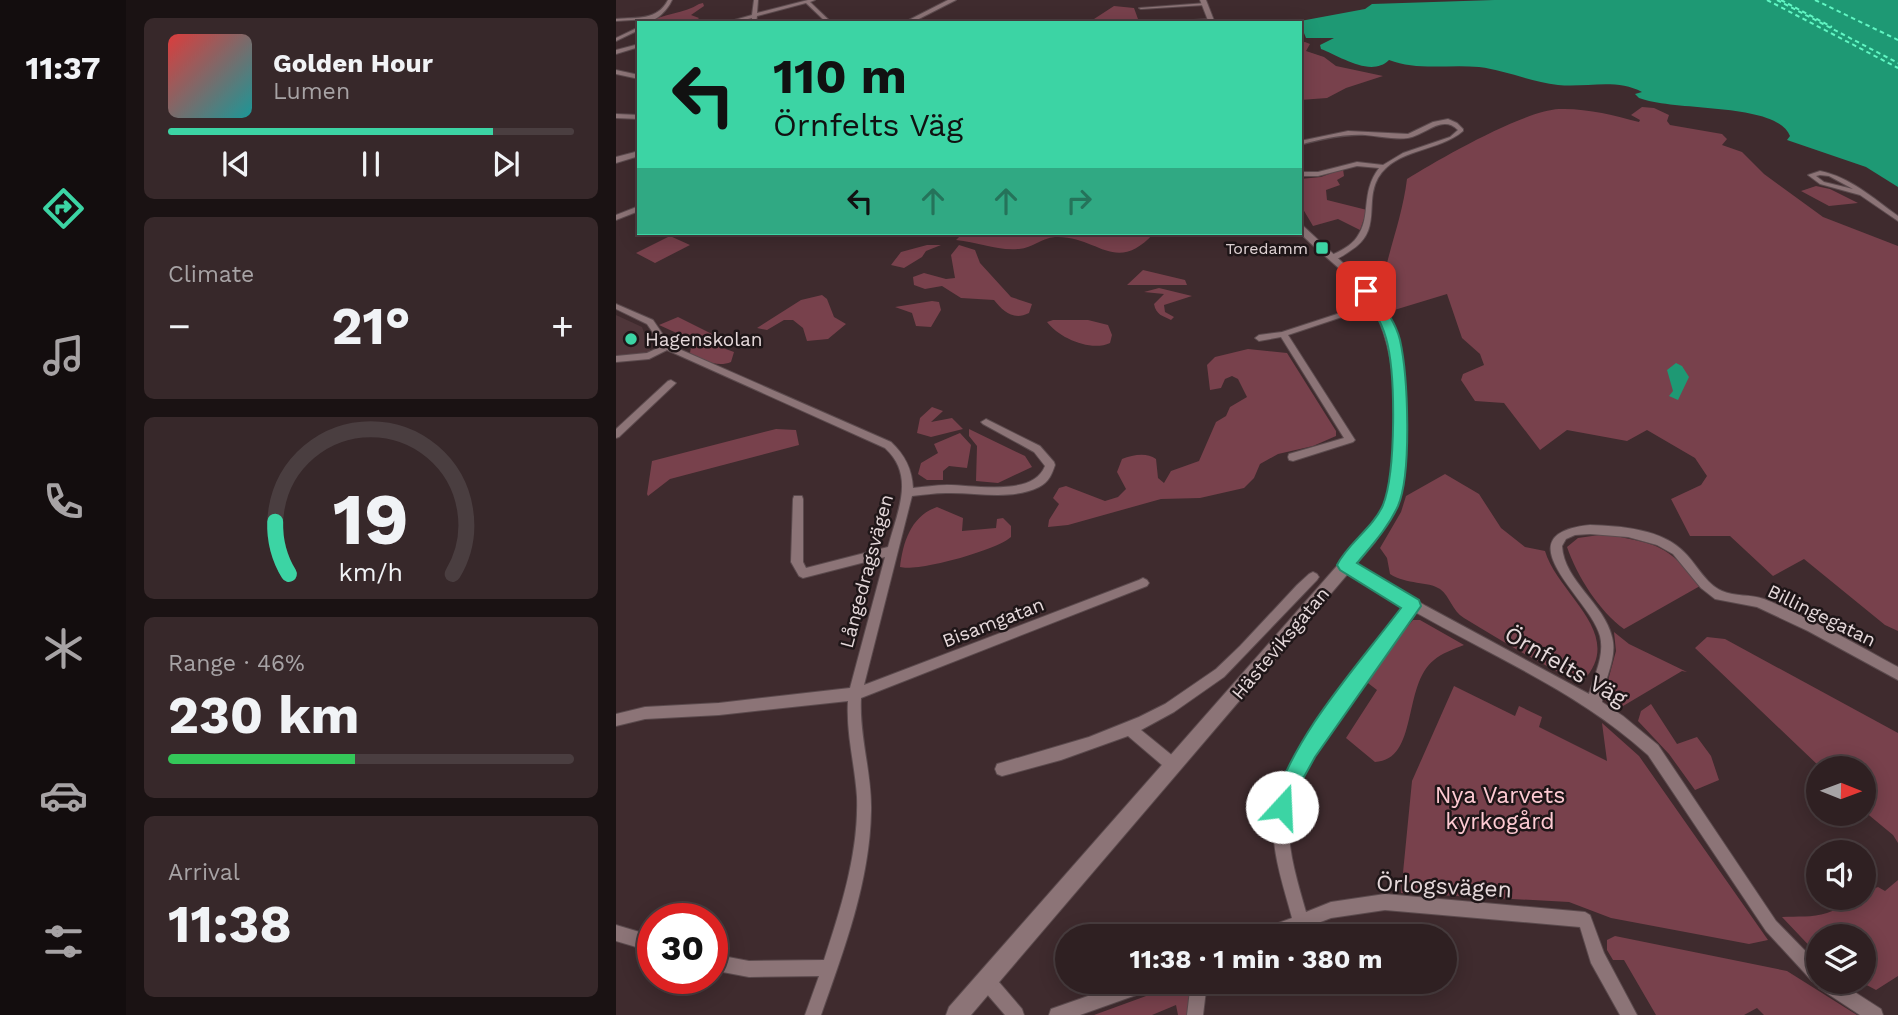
<!DOCTYPE html>
<meta charset="utf-8">
<style>
body{margin:0;font-family:"Work Sans",sans-serif;background:#37282a;color:#f1f3f6;height:100vh;display:flex;flex-direction:column;font-size:26px;white-space:nowrap}
*{box-sizing:border-box;margin:0}
p{font-size:23px;color:#a7a3a5}
.icon{flex:none;width:38px;height:38px;fill:none;stroke:currentColor;stroke-width:2;stroke-linecap:round;stroke-linejoin:round}
.map{position:relative;flex:1;overflow:hidden}
.side{display:flex;flex-direction:column;gap:18px;padding:18px;background:#1a1213;width:490px}
.side>*{flex:none}
.banner{position:absolute;left:21px;top:21px;width:665px;height:214px;border-radius:0px;box-shadow:0 4px 18px #0003,0 0 0 2px #4a3e40;background:#3cd4a4;color:#111;overflow:hidden}
.needle{width:46px;rotate:91deg}
.controls{position:absolute;left:1190px;top:756px;display:grid;gap:14px}
.controls a{display:grid;place-items:center;width:70px;height:70px;border-radius:50%;background:#2f2022;box-shadow:0 4px 18px #0003,0 0 0 2px #4a3e40;font-size:35px}
.speed{position:absolute;left:21px;top:903px;display:flex;gap:14px;font-size:35px;font-weight:700;text-align:center}
.speed>*{display:grid;place-content:center;width:91px;height:91px;border-radius:50%;background:#2f2022;box-shadow:0 4px 18px #0003,0 0 0 2px #4a3e40;line-height:1}
.speed .limit{border:10px solid #d22;background:#fff;color:#111}
.pin{position:absolute;display:grid;place-items:center;width:60px;height:60px;color:#fff;margin:-30px;border-radius:14px;box-shadow:0 4px 10px #0006}
.me{position:absolute;width:77px;margin:-38px;rotate:20deg;stroke-linejoin:round;filter:drop-shadow(0 0 5px #0008)}
.turn{display:flex;align-items:center;gap:24px;height:147px;padding:0 21px;font-size:32px}
.turn .icon{width:91px;height:91px;stroke-width:2.5}
.turn b{display:block;font-size:49px;line-height:60px}
.lanes{display:flex;align-items:center;height:66px;padding:0 21px;background:#0003;justify-content:center;gap:35px;direction:ltr}
.lanes .off{opacity:.35}
.big{font-size:52px;font-weight:700;line-height:1.1}
.side .tile{flex:1;display:flex;flex-direction:column;justify-content:center;gap:10px;min-width:0;padding:0 24px;border-radius:10px;background:#37282a}
.side .dial{align-items:center;gap:0}
.dial svg{height:182px;overflow:visible;fill:none;stroke:#4a3e40;stroke-width:7;stroke-linecap:round;text-anchor:middle}
.dial text{fill:#f1f3f6;stroke:none}
.song{display:flex;align-items:center;gap:21px}
.cover{width:84px;height:84px;border-radius:10px;background:linear-gradient(135deg,hsl(0 70% 55%),hsl(180 70% 35%))}
.played{height:7px;border-radius:4px;background:linear-gradient(90deg,#3cd4a4 80%,#4a3e40 80%)}
.keys{display:flex;justify-content:space-around;direction:ltr}
.heat{display:flex;justify-content:space-between;align-items:center;font-size:38px;direction:ltr}
.charge{height:10px;border-radius:5px;background:linear-gradient(90deg,#34c759 46%,#4a3e40 0)}
.trip{position:absolute;left:439px;top:924px;width:402px;height:70px;border-radius:35px;background:#2f2022;box-shadow:0 4px 18px #0003,0 0 0 2px #4a3e40;font-weight:700;line-height:70px;text-align:center}
main{display:flex;flex:1;min-height:0}
.menu{display:flex;flex-direction:column;width:126px;justify-content:space-around;align-items:center;background:#130d0e;color:#a7a3a5}
.menu .icon{width:49px;height:49px}
.menu .on{color:#3cd4a4}
.menu b{font-size:32px;color:#f1f3f6}
.map>svg:first-child{display:block}
.built{fill:#4f363a}
.green{fill:#78414c}
.water{fill:#1e9974}
.lines{fill:none;stroke-linecap:round;stroke-linejoin:round}
.ferry{stroke:#61f6c3;stroke-width:2;stroke-dasharray:4.5 3.5;stroke-linecap:butt}
.minor-casing{stroke:#5b4a4d;stroke-width:2}
.tertiary-casing{stroke:#5b4a4d;stroke-width:2}
.minor{fill:#8c7477;fill-rule:evenodd}
.tertiary{fill:#8c7477;fill-rule:evenodd}
.route{fill:#3cd4a4;stroke:#278a6b;stroke-width:2}
.poi-dot{fill:#3cd4a4;stroke:#1f1618;stroke-width:2.5}
.labels{text-anchor:middle;stroke-width:5;stroke-linejoin:round;paint-order:stroke}
.far-poi-label{font-size:16px;fill:#e5d8da;stroke:#1f1618;text-anchor:end}
.poi-label{font-size:19px;fill:#e5d8da;stroke:#1f1618;text-anchor:start}
.street-label{font-size:19px;fill:#e5d8da;stroke:#1f1618}
.near-street-label{font-size:23px;fill:#e5d8da;stroke:#1f1618}
.near-park-label{font-size:23px;fill:#fecbd3;stroke:#1f1618}
</style>
<main>
<nav class="menu">
<b>11:37</b>
<svg class="icon on" aria-label="directions" viewBox="0 0 24 24"><path d="M12 3l9 9-9 9-9-9zM9 14v-3h6M13 9l2 2-2 2"/></svg>
<svg class="icon" aria-label="music" viewBox="0 0 24 24"><path d="M9 18V5l10-2v13"/><circle cx="6" cy="18" r="3"/><circle cx="16" cy="16" r="3"/></svg>
<svg class="icon" aria-label="phone" viewBox="0 0 24 24"><path d="M5 4h4l2 5-3 2q2 4 5 5l2-3 5 2v4C11 20 4 13 5 4z"/></svg>
<svg class="icon" aria-label="climate" viewBox="0 0 24 24"><path d="M12 3v18M4 7l16 10M4 17L20 7"/></svg>
<svg class="icon" aria-label="car" viewBox="0 0 24 24"><path d="M5 17H2v-5l4-1 3-4h7l3 4 3 1v5h-3M9 17h6M6 11h13"/><circle cx="7" cy="17" r="2"/><circle cx="17" cy="17" r="2"/></svg>
<svg class="icon" aria-label="filters" viewBox="0 0 24 24"><path d="M4 7h16M4 17h16"/><circle cx="9" cy="7" r="2"/><circle cx="15" cy="17" r="2"/></svg>
</nav>
<section class="side">
<div class="tile">
<div class="song"><i class="cover"></i><div><b>Golden Hour</b><p>Lumen</p></div></div>
<div class="played"></div>
<div class="keys"><svg class="icon" aria-label="previous" viewBox="0 0 24 24"><path d="M18 5L8 12l10 7zM5 5v14"/></svg><svg class="icon" aria-label="pause" viewBox="0 0 24 24"><path d="M8 5v14M16 5v14"/></svg><svg class="icon" aria-label="next" viewBox="0 0 24 24"><path d="M6 5l10 7-10 7zM19 5v14"/></svg></div>
</div>
<div class="tile"><p>Climate</p>
<div class="heat"><a>−</a><b class="big">21°</b><a>+</a></div>
</div>
<div class="tile dial"><svg viewBox="0 0 100 80">
<path d="M14 69A42 42 0 1 1 86 69"/>
<path d="M14 69A42 42 0 0 1 8 46" stroke="#3cd4a4"/>
<text x="50" y="56" font-size="32" font-weight="700">19</text>
<text x="50" y="72" font-size="11">km/h</text>
</svg></div>
<div class="tile"><p>Range · 46%</p><b class="big">230 km</b><div class="charge"></div></div>
<div class="tile"><p>Arrival</p><b class="big">11:38</b></div>
</section>
<div class="map">
<svg width="1282" height="1015" viewBox="0 0 1282 1015">
<rect width="100%" height="100%" fill="#3f2b2e"/>
<path class="built" d="M 0,315 L 26,327 L 35,352 L 0,357 Z"/>
<path class="green" d="M 83,4 L 87,3 L 88,6 L 75,15 L 83,18 L 80,21 L 32,23 C 47,13 68,14 83,4 Z
M 498,6 L 518,8 L 522,19 L 485,22 L 478,19 Z
M 689,42 L 694,44 L 690,51 L 708,57 L 720,66 L 767,76 L 730,88 L 711,98 L 684,100 L 684,43 Z
M 1026,107 L 1038,108 L 1053,115 L 1051,121 L 1054,125 L 1106,134 L 1111,139 L 1106,145 L 1126,152 L 1148,174 L 1207,217 L 1282,246 L 1282,631 L 1269,625 L 1188,559 L 1157,576 L 1114,536 L 1074,536 L 1055,499 L 1085,485 L 1091,476 L 1079,458 L 1031,430 L 1011,441 L 951,430 L 924,450 L 888,403 L 859,401 L 845,380 L 847,374 L 868,365 L 864,354 L 846,338 L 831,294 L 775,311 L 764,296 C 770,256 786,220 791,179 C 823,159 907,111 943,109 C 970,108 997,115 1023,122 L 1024,120 L 1015,115 Z
M 727,169 L 728,176 L 721,180 L 724,185 L 710,190 L 711,200 L 751,210 L 744,230 L 722,219 L 697,226 L 684,204 L 684,179 L 705,177 Z
M 1200,186 L 1214,189 L 1242,203 L 1213,206 L 1185,191 Z
M 347,233 L 538,233 C 499,276 482,235 439,237 C 425,238 417,248 403,249 C 381,251 362,242 340,240 Z
M 54,236 L 74,245 L 39,263 L 20,253 Z
M 311,245 L 325,245 L 310,251 L 306,257 L 288,268 L 275,265 L 285,252 Z
M 343,245 L 359,250 L 364,263 L 395,297 L 416,304 L 413,313 C 397,321 387,311 378,300 L 345,298 L 326,286 L 309,289 L 298,285 L 297,277 L 308,273 L 330,279 L 339,278 L 335,255 Z
M 527,270 L 569,280 L 571,285 L 511,285 Z
M 543,288 L 576,296 L 548,305 L 549,312 L 558,317 L 555,320 C 547,316 540,315 538,304 L 548,294 L 528,292 Z
M 206,295 L 211,299 L 218,317 L 230,324 L 212,339 L 191,341 L 187,328 L 177,320 L 168,320 L 151,330 L 141,328 L 185,300 Z
M 316,301 L 323,302 L 325,310 L 315,327 L 300,326 L 296,313 L 279,307 Z
M 62,317 L 100,336 L 104,347 L 118,352 L 115,362 C 101,368 87,360 74,353 L 76,340 L 43,325 Z
M 437,320 L 472,320 L 492,325 L 496,335 L 494,343 C 475,352 443,338 431,322 Z
M 632,349 L 671,353 L 720,431 L 720,436 L 697,446 L 662,454 L 644,464 L 638,478 L 628,488 L 584,498 L 545,499 L 452,525 L 432,527 L 433,520 L 443,504 L 437,498 L 443,488 L 450,486 L 489,501 L 502,497 L 510,489 L 501,472 L 506,459 C 517,455 530,452 540,459 L 542,478 L 548,483 L 555,471 L 583,461 L 600,422 L 610,416 L 614,407 L 631,397 L 622,379 L 616,376 L 609,379 L 605,388 L 594,390 L 591,365 L 599,357 Z
M 316,407 L 327,411 L 315,422 L 336,418 L 347,429 L 315,437 L 301,433 L 304,418 Z
M 160,429 L 180,430 L 183,445 L 54,479 L 32,496 L 31,494 L 36,461 Z
M 353,429 L 409,456 L 416,467 L 382,483 L 360,481 L 361,446 L 353,436 Z
M 344,433 L 355,445 L 351,468 L 333,466 L 327,471 L 327,480 L 311,480 L 302,474 L 305,463 L 322,453 L 318,444 Z
M 829,474 L 863,494 L 885,528 L 909,547 L 929,551 C 942,595 1011,634 967,681 L 960,681 C 921,662 884,640 848,618 C 836,611 834,596 824,589 C 812,581 791,585 774,574 L 771,558 L 764,548 L 785,512 L 790,496 Z
M 321,507 L 347,518 L 346,531 L 380,528 L 381,519 L 387,518 L 395,526 L 395,537 C 381,550 303,572 284,567 C 287,542 295,516 321,507 Z
M 990,534 C 1042,545 1050,543 1084,586 L 1008,629 C 983,611 961,576 951,547 L 962,538 Z
M 797,620 L 804,620 L 848,645 C 838,649 826,653 818,660 C 786,685 803,760 759,762 L 730,738 L 761,690 L 748,680 Z
M 998,632 L 1013,644 L 1071,672 L 1066,671 L 1002,709 L 987,699 L 1000,651 Z
M 1091,637 L 1109,639 L 1282,733 L 1282,843 L 1277,835 L 1248,811 L 1248,768 L 1205,768 L 1079,648 Z
M 838,686 L 899,716 L 903,706 L 926,717 L 923,727 L 991,761 L 986,723 L 1023,756 L 1152,940 L 1133,944 L 995,918 L 953,902 L 785,893 L 796,781 Z
M 1035,704 L 1061,744 L 1081,737 L 1095,756 L 1103,780 L 1079,790 L 1053,754 L 1022,721 L 1025,711 Z
M 1282,880 L 1282,976 L 1260,990 L 1245,982 L 1248,982 L 1248,936 L 1202,936 L 1202,955 L 1166,917 C 1181,916 1196,918 1211,913 C 1224,909 1235,898 1248,898 L 1248,893 L 1262,887 L 1269,891 Z
M 999,936 L 1171,971 L 1241,1015 L 1148,1015 L 1141,1008 L 1128,1015 L 1040,1015 L 1008,960 L 997,960 L 991,950 L 991,940 Z
M 563,984 L 568,985 L 574,995 L 572,1015 L 562,1015 L 560,1005 L 536,1015 L 478,1015 Z"/>
<path class="water" d="M 878,0 L 1282,0 L 1282,187 L 1250,167 L 1171,140 L 1174,136 C 1161,102 1060,112 1023,98 L 1019,94 L 1026,92 C 1000,78 970,88 942,85 C 915,82 889,70 863,67 C 833,64 801,71 773,60 C 755,78 724,56 705,49 L 704,45 L 718,38 L 690,38 L 684,23 L 679,22 L 749,9 L 756,4 Z
M 1060,363 L 1066,366 L 1073,377 L 1062,400 L 1053,396 L 1057,391 L 1051,370 Z"/>
<g class="lines">
<path class="ferry" d="M 1151,0 L 1282,68
M 1161,0 L 1282,63
M 1165,0 L 1216,27
M 1199,0 L 1282,40"/>
<defs>
<path id="minor" d="M 52,0 L 56,0 C 51,11 39,23 26,23 L 32,19 L 0,21 L 0,19 C 21,17 41,21 52,0 Z
M 138,0 L 142,0 L 141,13 L 192,0 L 199,0 L 194,2 L 216,23 L 211,23 L 190,3 L 141,16 L 140,23 L 136,23 L 136,18 L 116,23 L 108,23 L 136,15 Z
M 591,3 L 589,5 L 525,9 L 523,8 Z
M 596,19 L 594,21 L 538,23 L 540,22 Z
M 23,27 L 23,30 L 0,41 L 0,38 Z
M 23,44 L 23,47 L 0,54 L 0,50 Z
M 0,70 L 23,75 L 23,79 L 0,74 Z
M 0,114 L 23,115 L 23,119 L 0,118 Z
M 832,119 L 841,123 L 847,129 L 847,131 C 823,152 780,148 762,178 C 748,203 767,231 734,251 C 728,255 722,260 714,260 L 714,256 C 724,251 735,246 741,237 C 756,216 744,193 763,168 L 741,166 L 702,176 L 684,176 L 684,172 L 702,172 L 741,162 L 767,165 L 787,153 L 834,137 L 842,130 C 826,114 810,135 792,138 C 778,140 763,136 749,135 C 727,134 705,139 684,145 L 684,141 L 732,131 L 792,134 L 817,122 Z
M 1204,171 C 1234,177 1257,198 1282,216 L 1282,221 L 1244,195 L 1204,184 L 1192,175 ZM 1204,175 L 1213,176 L 1237,189 L 1208,182 L 1200,176 Z
M 23,206 L 23,211 L 0,220 L 0,215 Z
M 146,233 L 155,233 L 151,235 Z
M 758,302 L 764,302 L 765,304 L 672,335 L 739,440 L 737,442 L 677,461 L 673,460 L 672,457 L 673,454 L 728,438 L 665,337 L 643,341 L 639,338 L 643,335 L 666,332 Z
M 0,304 L 37,320 L 54,345 L 275,442 C 289,455 296,469 297,488 C 308,487 320,485 331,485 C 358,485 417,497 429,466 L 418,452 L 367,424 L 365,422 L 370,419 L 424,446 L 438,462 L 439,465 C 436,474 433,482 423,487 C 395,501 360,492 330,493 C 318,493 307,495 296,496 L 248,685 L 523,580 L 527,578 L 531,580 L 533,583 L 531,586 L 245,698 C 243,736 256,773 255,811 C 254,881 228,950 205,1015 L 189,1015 L 203,976 L 133,977 L 96,970 L 96,954 L 133,961 L 208,960 C 225,908 243,852 241,797 C 239,765 230,734 232,701 L 103,715 L 29,719 L 0,726 L 0,714 L 29,707 L 103,703 L 234,688 L 269,557 L 187,578 L 183,576 L 175,562 L 177,499 L 178,496 L 186,496 L 187,499 L 187,562 L 190,568 L 272,547 C 281,512 300,476 269,448 L 51,350 L 33,359 L 0,362 L 0,356 L 31,353 L 46,346 L 31,324 L 0,309 Z
M 55,380 L 60,383 L 58,385 L 3,437 L 0,438 L 0,429 L 52,381 Z
M 974,525 C 1005,526 1047,529 1069,553 C 1081,565 1090,584 1106,591 C 1119,597 1135,594 1148,599 C 1195,618 1238,643 1282,667 L 1282,680 L 1192,631 L 1141,607 L 1099,599 L 1085,588 L 1057,554 L 1041,545 L 1012,537 L 974,534 L 959,535 L 950,539 L 946,546 C 948,581 988,603 996,637 C 1002,659 987,680 986,702 L 1007,716 L 1042,745 L 1160,921 L 1202,964 L 1202,982 L 1223,982 L 1265,1009 L 1267,1015 L 1244,1015 L 1203,988 L 1201,983 L 1196,981 L 1150,931 L 1032,755 C 964,693 878,657 799,612 C 764,658 728,703 698,753 C 687,770 675,790 673,812 C 670,846 681,880 690,912 L 715,902 L 769,894 L 969,912 L 974,915 L 988,953 L 1021,1015 L 1004,1015 L 975,963 L 964,927 L 769,910 L 715,918 L 668,936 L 641,936 L 643,930 L 676,918 C 667,884 652,843 659,807 C 664,783 678,761 691,740 C 720,693 756,650 789,606 L 726,568 L 724,565 L 726,562 L 730,560 L 734,562 L 810,606 L 973,694 C 978,675 989,656 984,636 C 975,599 884,534 974,525 Z
M 697,572 L 701,574 L 703,577 L 701,580 L 608,677 L 558,712 L 525,730 L 563,761 L 565,766 L 563,771 L 558,773 L 553,771 L 512,736 L 445,760 L 386,776 L 381,774 L 379,769 L 381,764 L 473,737 L 523,717 L 549,704 L 600,669 L 624,646 L 681,585 L 693,574 Z
M 0,925 L 37,936 L 37,952 L 0,941 Z
M 370,972 L 376,974 L 406,1009 L 408,1015 L 389,1015 L 364,986 L 362,980 L 364,974 Z
M 512,982 L 542,982 L 540,988 L 464,1015 L 433,1015 L 435,1009 Z
M 575,982 L 591,982 L 587,1015 L 571,1015 Z"/>
<path id="tertiary" d="M 332,0 L 340,0 L 295,23 L 287,23 Z
M 584,0 L 590,0 L 599,23 L 593,23 Z
M 23,151 L 23,156 L 0,163 L 0,157 Z
M 684,223 L 755,289 L 774,321 L 782,344 L 790,399 L 791,428 L 788,480 L 779,511 L 759,542 L 355,1015 L 330,1015 L 333,1007 L 749,534 C 756,524 765,514 769,502 C 786,449 784,351 754,303 C 738,277 710,259 689,238 L 684,232 Z"/>
</defs>
<use href="#minor" class="minor-casing"/>
<use href="#tertiary" class="tertiary-casing"/>
<use href="#minor" class="minor"/>
<use href="#tertiary" class="tertiary"/>
</g>
<path class="route" d="M 746,288 L 754,288 C 766,305 779,320 784,340 C 792,376 796,473 782,506 C 772,528 756,545 741,563 L 803,600 L 805,606 L 699,757 L 683,786 L 674,815 L 666,818 L 659,815 L 656,807 C 680,732 738,670 785,608 L 724,570 L 721,565 C 732,543 757,528 767,505 C 780,472 780,373 770,338 C 765,320 755,306 744,291 Z"/>
<g class="poi-dot">
<rect x="699" y="241" width="14" height="14" rx="3.5"/>
<circle cx="15" cy="339" r="7"/>
</g>
<g class="labels">
<g class="far-poi-label">
<text x="692" y="254">Toredamm</text>
</g>
<g class="poi-label">
<text x="29" y="346">Hagenskolan</text>
</g>
<g class="street-label">
<text transform="translate(250 571) rotate(-75)" y="7">Långedragsvägen</text>
<text transform="translate(1206 615) rotate(26)" y="7">Billingegatan</text>
<text transform="translate(377 622) rotate(-21)" y="7">Bisamgatan</text>
<text transform="translate(664 643) rotate(-50)" y="7">Hästeviksgatan</text>
</g>
<g class="near-street-label">
<text transform="translate(950 666) rotate(30)" y="8">Örnfelts Väg</text>
<text transform="translate(828 886) rotate(3)" y="8">Örlogsvägen</text>
</g>
<g class="near-park-label">
<text x="884" y="803">Nya Varvets<tspan x="884" dy="26">kyrkogård</tspan></text>
</g>
</g>
</svg>
<div class="controls">
<a><svg class="needle" viewBox="-14 -14 28 28"><path d="M0-13l5 13h-10z" fill="#e53935"/><path d="M0 13l5-13h-10z" fill="#a7a3a5"/></svg></a>
<a><svg class="icon" aria-label="sound" viewBox="0 0 24 24"><path d="M4 9h4l5-4v14l-5-4H4zM17 9q2 3 0 6"/></svg></a>
<a><svg class="icon" aria-label="layers" viewBox="0 0 24 24"><path d="M12 4l9 5-9 5-9-5zM3 14l9 5 9-5"/></svg></a>
</div>
<div class="speed"><div class="limit">30</div></div>
<div class="pin" style="left:750px;top:291px;background:#d93025"><svg class="icon" aria-label="arrive" viewBox="0 0 24 24"><path d="M6 21V4h12l-3 4 3 4H6"/></svg></div>
<svg class="me" style="left:666px;top:807px" viewBox="-20 -20 40 40"><circle r="19" fill="#fff"/><path d="M0-13L10 11 0 6-10 11z" fill="#3cd4a4"/></svg>
<div class="trip">11:38 · 1 min · 380 m</div>
<div class="banner">
<div class="turn"><svg class="icon" aria-label="left" viewBox="0 0 24 24"><path d="M17 20v-9H6M10 6l-5 5 5 5"/></svg><div><b>110 m</b>Örnfelts Väg</div></div>
<div class="lanes"><svg class="icon" aria-label="left" viewBox="0 0 24 24"><path d="M17 20v-9H6M10 6l-5 5 5 5"/></svg><svg class="icon off" aria-label="ahead" viewBox="0 0 24 24"><path d="M12 20V5M6 11l6-6 6 6"/></svg><svg class="icon off" aria-label="ahead" viewBox="0 0 24 24"><path d="M12 20V5M6 11l6-6 6 6"/></svg><svg class="icon off" aria-label="right" viewBox="0 0 24 24"><path d="M7 20v-9h11M14 6l5 5-5 5"/></svg></div>
</div>
</div>
</main>
